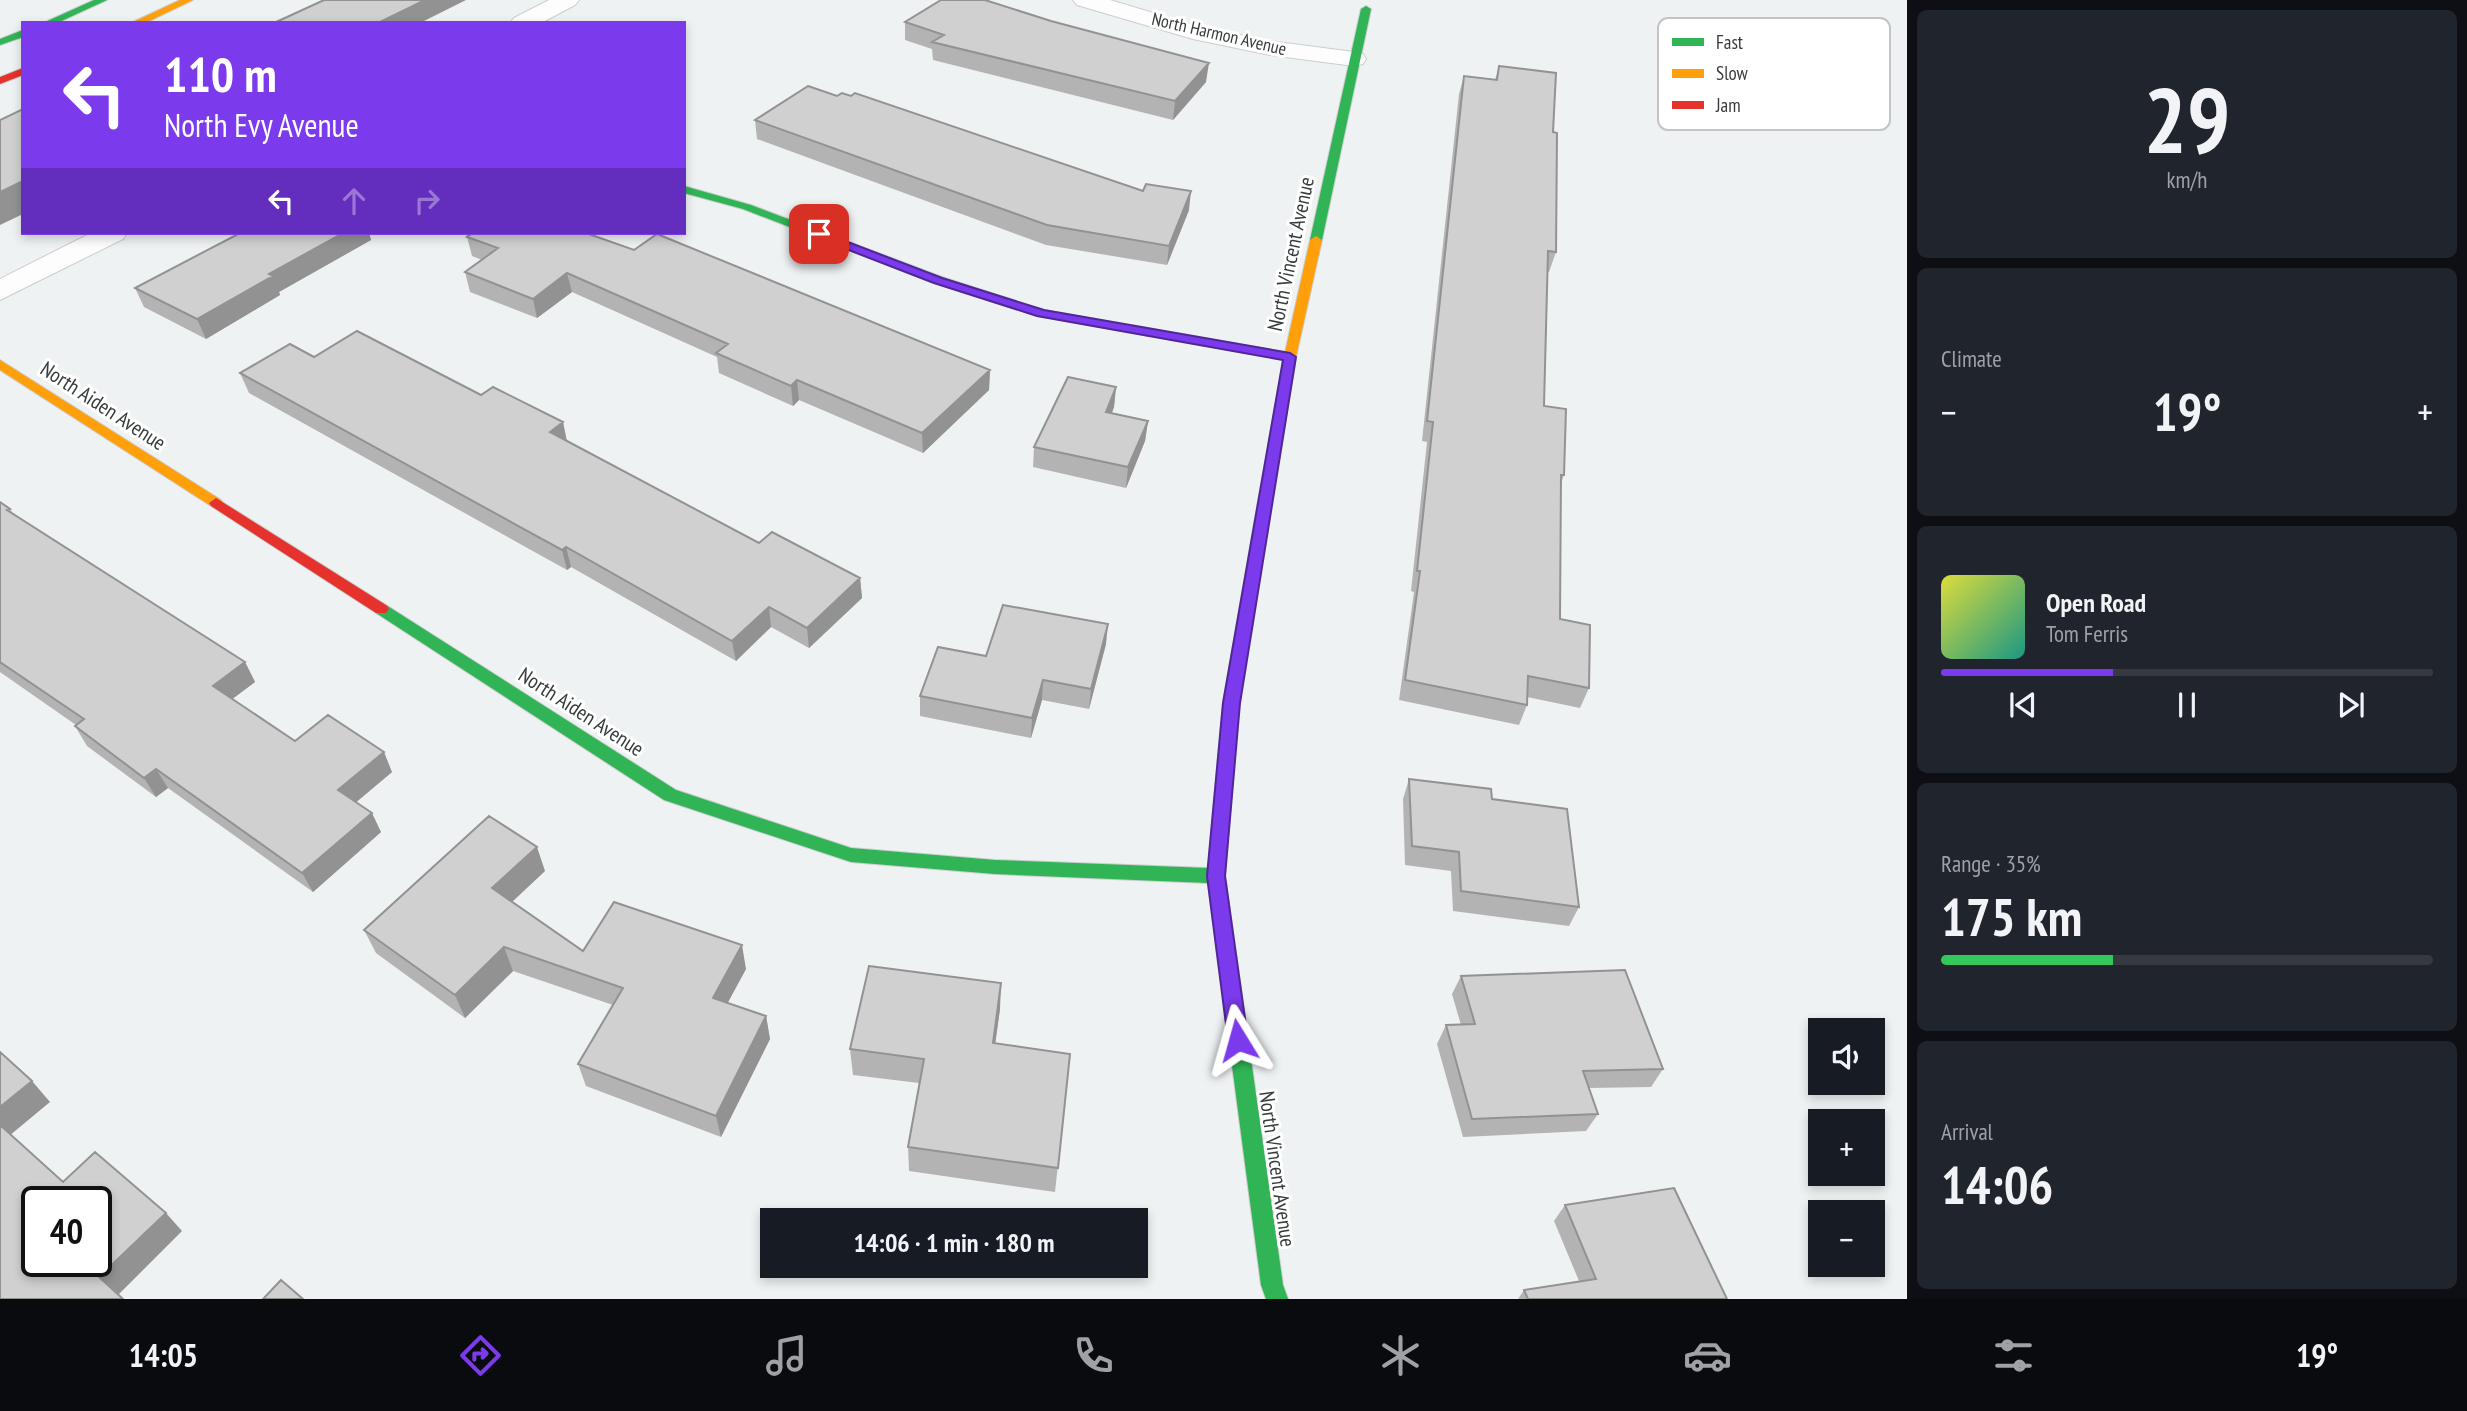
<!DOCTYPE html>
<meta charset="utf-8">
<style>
body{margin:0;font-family:"PT Sans Narrow",sans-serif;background:#20242c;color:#f1f3f6;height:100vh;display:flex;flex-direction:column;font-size:26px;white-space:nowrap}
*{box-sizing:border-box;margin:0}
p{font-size:23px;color:#9ea1a6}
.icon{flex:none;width:38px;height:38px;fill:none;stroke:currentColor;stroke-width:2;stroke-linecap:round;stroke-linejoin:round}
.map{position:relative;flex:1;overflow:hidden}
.details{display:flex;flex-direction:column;gap:10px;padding:10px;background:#0d0f14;width:560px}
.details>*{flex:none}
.top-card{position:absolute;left:21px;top:21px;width:665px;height:214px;border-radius:0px;box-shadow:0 4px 10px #0003;background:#7c3aed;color:#fff;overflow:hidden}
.fabs{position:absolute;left:1808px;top:1018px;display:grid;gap:14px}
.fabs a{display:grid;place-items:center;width:77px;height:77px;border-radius:0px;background:#171b24;box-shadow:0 4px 10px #0003;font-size:35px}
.speed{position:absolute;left:21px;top:1186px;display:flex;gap:14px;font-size:35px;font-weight:700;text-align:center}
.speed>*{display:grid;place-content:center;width:91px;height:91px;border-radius:50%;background:#171b24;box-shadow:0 4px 10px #0003;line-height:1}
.speed .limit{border:4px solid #111;border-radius:10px;background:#fff;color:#111}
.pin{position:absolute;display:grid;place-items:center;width:60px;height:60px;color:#fff;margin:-30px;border-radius:14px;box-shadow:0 4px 10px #0006}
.me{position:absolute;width:77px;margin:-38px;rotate:352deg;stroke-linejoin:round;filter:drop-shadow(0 0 5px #0008)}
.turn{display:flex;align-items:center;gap:24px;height:147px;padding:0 28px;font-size:32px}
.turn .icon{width:91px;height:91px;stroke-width:2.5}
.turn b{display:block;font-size:49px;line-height:60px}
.lanes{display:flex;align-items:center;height:66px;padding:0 28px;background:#0003;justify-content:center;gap:35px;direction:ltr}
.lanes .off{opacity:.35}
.big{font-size:52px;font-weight:700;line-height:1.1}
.details .tile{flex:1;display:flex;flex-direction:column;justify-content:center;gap:10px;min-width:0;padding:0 24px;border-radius:10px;background:#20242c}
.details .dial{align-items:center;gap:0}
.dial b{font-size:91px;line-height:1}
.song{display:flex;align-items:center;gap:21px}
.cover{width:84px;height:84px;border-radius:10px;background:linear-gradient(135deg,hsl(60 70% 55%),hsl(170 70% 35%))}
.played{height:7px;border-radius:4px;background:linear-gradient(90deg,#7c3aed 35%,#363941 35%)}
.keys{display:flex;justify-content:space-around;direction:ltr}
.heat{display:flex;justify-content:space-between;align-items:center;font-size:38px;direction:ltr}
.charge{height:10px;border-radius:5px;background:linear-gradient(90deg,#34c759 35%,#363941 0)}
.trip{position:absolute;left:760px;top:1208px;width:388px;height:70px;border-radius:0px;background:#171b24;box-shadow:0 4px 10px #0003;font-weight:700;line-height:70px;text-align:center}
.dock{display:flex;height:112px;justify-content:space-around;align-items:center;background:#090b0e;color:#9ea1a6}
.dock .icon{width:49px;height:49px}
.dock .selected{color:#7c3aed}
.dock b{font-size:32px;color:#f1f3f6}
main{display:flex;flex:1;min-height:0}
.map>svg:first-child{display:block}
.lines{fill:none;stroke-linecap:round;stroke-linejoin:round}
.street-casing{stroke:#cbcdce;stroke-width:2}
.fast-casing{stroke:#cbcdce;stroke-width:2}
.slow-casing{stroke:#cbcdce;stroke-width:2}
.jam-casing{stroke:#cbcdce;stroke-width:2}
.street{fill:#fdfdfd;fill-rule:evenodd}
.fast{fill:#30b455;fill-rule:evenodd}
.slow{fill:#ff9f0a;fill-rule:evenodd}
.jam{fill:#e5322d;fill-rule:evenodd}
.wall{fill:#b3b3b4}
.shaded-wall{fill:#929292}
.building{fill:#d0d0d1;stroke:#929292;stroke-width:2;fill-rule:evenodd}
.route{fill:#7c3aed;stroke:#51269a;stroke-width:2}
.labels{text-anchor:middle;stroke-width:6;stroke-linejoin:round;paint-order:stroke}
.far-street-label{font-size:18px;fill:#383b3c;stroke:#fff}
.street-label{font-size:21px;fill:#383b3c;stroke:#fff}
.key{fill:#fff;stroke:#c3c4c4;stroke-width:2}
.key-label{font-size:19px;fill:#383b3c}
</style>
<main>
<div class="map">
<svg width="1907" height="1299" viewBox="0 0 1907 1299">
<rect width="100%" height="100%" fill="#eff2f3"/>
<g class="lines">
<defs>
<path id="street" d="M 549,0 L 579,0 L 575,5 L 541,23 L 510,23 L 514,18 Z
M 1073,0 L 1110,0 L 1197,26 L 1270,41 L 1354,52 L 1363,54 L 1366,59 L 1363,64 L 1354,66 L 1270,55 L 1193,39 L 1077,5 Z
M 91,233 L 127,233 L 123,239 L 0,300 L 0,279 Z"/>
<path id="fast" d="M 94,0 L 107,0 L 57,23 L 43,23 Z
M 1366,6 L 1371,9 L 1322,240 L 1316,244 L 1310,240 L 1361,9 Z
M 23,30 L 23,37 L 0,45 L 0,39 Z
M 684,186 L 751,205 L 942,277 L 1044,310 L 1290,353 L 1296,357 L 1290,361 L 1038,316 L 934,283 L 743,209 L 684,193 Z
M 1263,508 L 1270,513 L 1239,703 L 1225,876 L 1283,1285 L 1288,1299 L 1266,1299 L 1261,1285 L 1208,883 L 995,874 L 851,862 L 664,800 L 376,613 L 373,609 L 376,605 L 386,605 L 676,790 L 851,848 L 995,860 L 1208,868 L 1223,703 L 1256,513 Z"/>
<path id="slow" d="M 180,0 L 193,0 L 145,23 L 131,23 Z
M 1316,236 L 1322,240 L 1296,357 L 1270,513 L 1263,518 L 1256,513 L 1284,357 L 1310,240 Z
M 0,360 L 221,500 L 223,503 L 221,506 L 211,506 L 0,370 Z"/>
<path id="jam" d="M 23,68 L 23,75 L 0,84 L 0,77 Z
M 216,498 L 386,605 L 389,609 L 386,613 L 376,613 L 211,506 L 209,503 Z"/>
</defs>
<use href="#street" class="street-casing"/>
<use href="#fast" class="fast-casing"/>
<use href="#slow" class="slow-casing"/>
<use href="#jam" class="jam-casing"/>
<use href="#street" class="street"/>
<use href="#fast" class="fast"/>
<use href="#slow" class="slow"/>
<use href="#jam" class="jam"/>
</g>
<path class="wall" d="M 905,22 L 1206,82 L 1173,120 L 933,60 L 932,49 L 905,40 Z
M 1499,66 L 1553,132 L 1556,252 L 1549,272 L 1548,272 L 1544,406 L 1564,475 L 1561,483 L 1560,619 L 1589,688 L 1580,708 L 1527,697 L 1527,705 L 1519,725 L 1399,700 L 1414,592 L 1411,591 L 1427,442 L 1422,441 L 1459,94 L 1464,76 L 1495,80 Z
M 837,96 L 1189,210 L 1167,265 L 1046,245 L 757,139 L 755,120 Z
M 240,233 L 369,233 L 371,240 L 279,292 L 280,295 L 206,339 L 144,307 L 135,288 Z
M 466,233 L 586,233 L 634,250 L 990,370 L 989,390 L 923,453 L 799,400 L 793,406 L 719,373 L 717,357 L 572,292 L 537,318 L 470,292 L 465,272 L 482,260 L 472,256 Z
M 314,357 L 481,395 L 563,422 L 567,441 L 759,543 L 860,578 L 862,598 L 809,648 L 771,627 L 736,661 L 571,567 L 567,570 L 249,393 L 240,373 Z
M 1116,387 L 1114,407 L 1112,413 L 1148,421 L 1145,441 L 1126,488 L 1033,467 L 1034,447 Z
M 0,502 L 10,509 L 13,514 L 245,662 L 255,682 L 232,699 L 295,741 L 392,772 L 356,802 L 381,832 L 313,892 L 168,788 L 156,797 L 87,746 L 75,726 L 76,725 L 0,672 Z
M 1106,644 L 1089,709 L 1042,700 L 1031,738 L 920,716 L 920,696 L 986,656 Z
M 1409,779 L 1492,799 L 1579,907 L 1569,926 L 1453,911 L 1451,871 L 1405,865 L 1403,799 Z
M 545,871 L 512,902 L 583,951 L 746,969 L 727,1003 L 766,1016 L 770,1039 L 721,1137 L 586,1086 L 578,1064 L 613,1005 L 513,971 L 465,1018 L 376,953 L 364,930 Z
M 1461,976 L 1663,1069 L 1651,1087 L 1589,1088 L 1598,1114 L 1586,1131 L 1463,1137 L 1437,1044 L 1446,1025 L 1461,1025 L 1452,994 Z
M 1000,1009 L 995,1043 L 1070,1054 L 1055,1192 L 909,1171 L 908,1147 L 919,1083 L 853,1075 L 850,1049 Z
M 1565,1205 L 1727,1299 L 1518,1299 L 1524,1290 L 1579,1281 L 1554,1221 Z"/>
<path class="shaded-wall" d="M 425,0 L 466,0 L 420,23 L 378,23 Z
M 1209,63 L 1206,82 L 1173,120 L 1175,101 Z
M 23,181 L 23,214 L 0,225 L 0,192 Z
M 1191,191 L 1189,210 L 1167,265 L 1169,246 Z
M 343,233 L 369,233 L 371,240 L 279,292 L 280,295 L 206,339 L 197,319 L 269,274 Z
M 567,273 L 572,292 L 537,318 L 533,299 Z
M 990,370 L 989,390 L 923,453 L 922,433 Z
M 797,380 L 799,400 L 793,406 L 791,386 Z
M 1116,387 L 1114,407 L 1104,432 L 1106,412 Z
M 1148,421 L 1145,441 L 1126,488 L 1128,467 Z
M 563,422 L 567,443 L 550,432 Z
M 566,547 L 571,567 L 567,570 L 562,550 Z
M 860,578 L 862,598 L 809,648 L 807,628 Z
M 769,607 L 771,627 L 736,661 L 732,641 Z
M 1108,624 L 1106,644 L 1089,709 L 1091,689 Z
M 245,662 L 255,682 L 223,706 L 213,686 Z
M 1043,680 L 1042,700 L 1031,738 L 1032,718 Z
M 384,752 L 392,772 L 347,810 L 338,790 Z
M 156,769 L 168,788 L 156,797 L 144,778 Z
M 372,813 L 381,832 L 313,892 L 302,873 Z
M 537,847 L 545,871 L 501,912 L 492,888 Z
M 742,945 L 746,969 L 718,1021 L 713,998 Z
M 504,947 L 513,971 L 465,1018 L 455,995 Z
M 1001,983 L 1000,1009 L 992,1068 L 993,1043 Z
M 766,1016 L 770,1039 L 721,1137 L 716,1116 Z
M 32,1081 L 50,1102 L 9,1136 L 0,1127 L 0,1107 Z
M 166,1213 L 182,1231 L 118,1295 L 99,1277 Z"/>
<path class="building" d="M 324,0 L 425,0 L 378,23 L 274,23 Z
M 941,0 L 985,0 L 1051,21 L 1209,63 L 1175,101 L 932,42 L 944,35 L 905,22 Z
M 1499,66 L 1556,73 L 1553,132 L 1557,133 L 1556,252 L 1548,251 L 1544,406 L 1566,409 L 1564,475 L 1561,475 L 1560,619 L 1590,625 L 1589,688 L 1528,676 L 1527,705 L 1405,680 L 1420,571 L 1417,571 L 1433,422 L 1427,421 L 1464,76 L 1497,80 Z
M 808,86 L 837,96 L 842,93 L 851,96 L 855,93 L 1143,191 L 1146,184 L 1191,191 L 1169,246 L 1047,225 L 755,120 Z
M 23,109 L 23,181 L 0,192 L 0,120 Z
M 240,233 L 343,233 L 269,274 L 273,276 L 197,319 L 135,288 Z
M 473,233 L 586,233 L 634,250 L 657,234 L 990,370 L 922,433 L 797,380 L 791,386 L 716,353 L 728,344 L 567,273 L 533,299 L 465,272 L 498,248 L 467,237 Z
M 357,331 L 481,395 L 493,387 L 563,422 L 550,432 L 759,543 L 772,532 L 860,578 L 807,628 L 769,607 L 732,641 L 566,547 L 562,550 L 240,373 L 290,344 L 314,357 Z
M 1068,377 L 1116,387 L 1106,412 L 1148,421 L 1128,467 L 1034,447 Z
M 0,502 L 10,509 L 7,510 L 245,662 L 213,686 L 295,741 L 328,715 L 384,752 L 338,790 L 372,813 L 302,873 L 156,769 L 144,778 L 75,726 L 84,719 L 0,662 Z
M 1003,605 L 1108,624 L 1091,689 L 1043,680 L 1032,718 L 920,696 L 938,647 L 986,656 Z
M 1409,779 L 1491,789 L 1492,799 L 1567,809 L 1579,907 L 1461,891 L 1459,852 L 1412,846 Z
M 489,816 L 537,847 L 492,888 L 583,951 L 614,902 L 742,945 L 713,998 L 766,1016 L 716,1116 L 578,1064 L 623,988 L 504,947 L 455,995 L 364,930 Z
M 869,966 L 1001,983 L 993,1043 L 1070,1054 L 1058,1168 L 908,1147 L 924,1059 L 850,1049 Z
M 1625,970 L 1663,1069 L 1583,1071 L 1598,1114 L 1472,1119 L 1446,1025 L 1475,1024 L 1461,976 Z
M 0,1052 L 32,1081 L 0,1107 Z
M 0,1125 L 63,1182 L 95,1152 L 166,1213 L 99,1277 L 123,1299 L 0,1299 ZM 37,1202 L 96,1202 L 96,1262 L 37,1262 Z
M 1674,1188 L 1727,1299 L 1528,1299 L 1524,1290 L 1596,1279 L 1565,1205 Z
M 281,1280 L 303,1299 L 263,1299 Z"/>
<path class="route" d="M 819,231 L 942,278 L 1044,310 L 1290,353 L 1296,357 L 1240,703 L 1225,876 L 1248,1040 L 1245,1046 L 1238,1048 L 1231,1046 L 1228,1040 L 1207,876 L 1223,703 L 1283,360 L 1037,316 L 934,283 L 815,237 L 813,234 Z"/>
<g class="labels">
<g class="far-street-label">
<text transform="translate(1219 34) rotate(13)" y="6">North Harmon Avenue</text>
</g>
<g class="street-label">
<text transform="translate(1291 254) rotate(-78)" y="7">North Vincent Avenue</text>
<text transform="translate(103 406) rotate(33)" y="7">North Aiden Avenue</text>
<text transform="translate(581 712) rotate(33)" y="7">North Aiden Avenue</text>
<text transform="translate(1277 1169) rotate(82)" y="7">North Vincent Avenue</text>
</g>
</g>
<rect x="1658" y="18" width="232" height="112" rx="10" class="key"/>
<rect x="1672" y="38" width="32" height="8" fill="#30b455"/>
<rect x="1672" y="69" width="32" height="9" fill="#ff9f0a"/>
<rect x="1672" y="101" width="32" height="8" fill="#e5322d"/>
<g class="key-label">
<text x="1716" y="49">Fast</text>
<text x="1716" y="80">Slow</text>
<text x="1716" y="112">Jam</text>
</g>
</svg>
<div class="fabs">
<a><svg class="icon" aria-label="sound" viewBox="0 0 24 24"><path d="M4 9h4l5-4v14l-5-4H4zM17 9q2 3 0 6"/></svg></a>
<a>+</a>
<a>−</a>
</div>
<div class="speed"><div class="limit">40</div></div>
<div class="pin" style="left:819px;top:234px;background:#d93025"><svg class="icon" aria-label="arrive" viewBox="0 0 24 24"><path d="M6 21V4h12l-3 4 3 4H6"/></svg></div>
<svg class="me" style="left:1238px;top:1040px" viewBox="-20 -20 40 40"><path d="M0-17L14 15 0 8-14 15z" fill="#7c3aed" stroke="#fff" stroke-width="4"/></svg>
<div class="trip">14:06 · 1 min · 180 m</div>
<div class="top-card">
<div class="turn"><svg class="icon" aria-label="left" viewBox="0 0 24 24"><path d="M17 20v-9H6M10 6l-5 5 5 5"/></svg><div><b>110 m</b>North Evy Avenue</div></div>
<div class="lanes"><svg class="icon" aria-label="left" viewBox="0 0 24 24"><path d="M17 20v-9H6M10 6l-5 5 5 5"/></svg><svg class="icon off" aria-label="ahead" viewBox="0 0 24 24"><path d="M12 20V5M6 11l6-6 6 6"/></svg><svg class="icon off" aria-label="right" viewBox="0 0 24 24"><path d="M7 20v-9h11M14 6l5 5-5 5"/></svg></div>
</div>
</div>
<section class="details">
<div class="tile dial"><b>29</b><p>km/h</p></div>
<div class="tile"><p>Climate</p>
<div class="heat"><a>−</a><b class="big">19°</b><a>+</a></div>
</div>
<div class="tile">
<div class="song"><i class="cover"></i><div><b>Open Road</b><p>Tom Ferris</p></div></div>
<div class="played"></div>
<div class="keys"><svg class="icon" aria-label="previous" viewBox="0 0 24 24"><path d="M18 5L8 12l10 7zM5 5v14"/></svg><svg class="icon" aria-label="pause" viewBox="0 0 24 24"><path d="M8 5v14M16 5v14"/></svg><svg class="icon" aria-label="next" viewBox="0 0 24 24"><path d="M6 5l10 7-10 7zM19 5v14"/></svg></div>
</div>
<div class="tile"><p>Range · 35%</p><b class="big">175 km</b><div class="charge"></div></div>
<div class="tile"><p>Arrival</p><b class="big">14:06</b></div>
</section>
</main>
<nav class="dock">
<b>14:05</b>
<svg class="icon selected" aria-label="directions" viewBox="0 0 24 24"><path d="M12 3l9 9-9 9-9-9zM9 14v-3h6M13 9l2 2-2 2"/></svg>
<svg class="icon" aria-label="music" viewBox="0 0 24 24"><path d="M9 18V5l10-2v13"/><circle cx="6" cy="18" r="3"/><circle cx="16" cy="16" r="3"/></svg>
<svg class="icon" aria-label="phone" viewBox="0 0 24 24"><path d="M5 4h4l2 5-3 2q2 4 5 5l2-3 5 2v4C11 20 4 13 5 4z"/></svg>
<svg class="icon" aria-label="climate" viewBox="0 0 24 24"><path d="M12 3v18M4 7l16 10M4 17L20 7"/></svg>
<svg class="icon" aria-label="car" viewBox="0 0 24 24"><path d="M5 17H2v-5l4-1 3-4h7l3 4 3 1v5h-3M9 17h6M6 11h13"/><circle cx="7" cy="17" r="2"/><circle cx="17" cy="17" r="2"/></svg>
<svg class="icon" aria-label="filters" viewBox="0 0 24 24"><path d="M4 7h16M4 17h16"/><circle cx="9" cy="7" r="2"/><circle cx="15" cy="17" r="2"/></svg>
<b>19°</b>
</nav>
